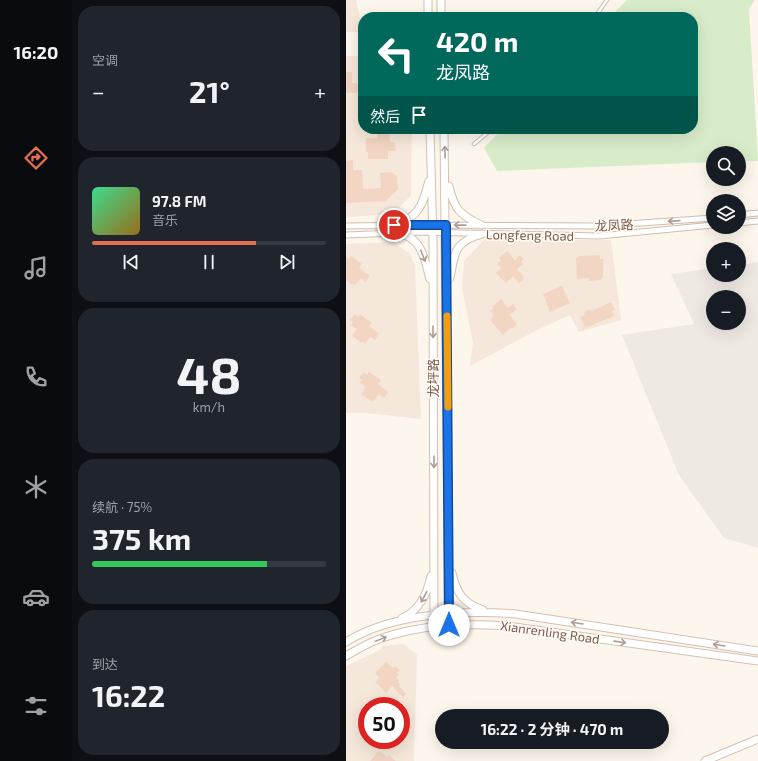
<!DOCTYPE html>
<html lang="zh">
<meta charset="utf-8">
<style>
body{margin:0;font-family:"Exo 2","Noto Sans SC",sans-serif;background:#20242c;color:#f1f3f6;height:100vh;display:flex;flex-direction:column;font-size:15px;white-space:nowrap}
*{box-sizing:border-box;margin:0}
p{font-size:13px;color:#9ea1a6}
.icon{flex:none;width:22px;height:22px;fill:none;stroke:currentColor;stroke-width:2;stroke-linecap:round;stroke-linejoin:round}
.map{position:relative;flex:1;overflow:hidden}
.panel{display:flex;flex-direction:column;gap:6px;padding:6px;background:#0d0f14;width:274px}
.panel>*{flex:none}
.guide{position:absolute;left:12px;top:12px;width:340px;height:122px;border-radius:16px;box-shadow:0 4px 16px #0002;background:#00695c;color:#fff;overflow:hidden}
.controls{position:absolute;left:360px;top:146px;display:grid;gap:8px}
.controls a{display:grid;place-items:center;width:40px;height:40px;border-radius:50%;background:#171b24;box-shadow:0 4px 16px #0002;font-size:20px}
.speed{position:absolute;left:12px;top:697px;display:flex;gap:8px;font-size:20px;font-weight:700;text-align:center}
.speed>*{display:grid;place-content:center;width:52px;height:52px;border-radius:50%;background:#171b24;box-shadow:0 4px 16px #0002;line-height:1}
.speed .limit{border:6px solid #d22;background:#fff;color:#111}
.pin{position:absolute;display:grid;place-items:center;width:34px;height:34px;color:#fff;margin:-17px;border:2px solid #fff;border-radius:50%;box-shadow:0 1px 4px #0007}
.me{position:absolute;width:44px;margin:-22px;rotate:0deg;stroke-linejoin:round;filter:drop-shadow(0 0 3px #0008)}
.turn{display:flex;align-items:center;gap:14px;height:84px;padding:0 12px;font-size:18px}
.turn .icon{width:52px;height:52px;stroke-width:2.5}
.turn b{display:block;font-size:28px;line-height:34px}
.then{display:flex;align-items:center;height:38px;padding:0 12px;background:#0003;gap:8px;font-size:15px}
.big{font-size:30px;font-weight:700;line-height:1.1}
.panel .widget{flex:1;display:flex;flex-direction:column;justify-content:center;gap:6px;min-width:0;padding:0 14px;border-radius:16px;background:#20242c}
.panel .dial{align-items:center;gap:0}
.dial b{font-size:52px;line-height:1}
.song{display:flex;align-items:center;gap:12px}
.cover{width:48px;height:48px;border-radius:6px;background:linear-gradient(135deg,hsl(150 70% 55%),hsl(40 70% 35%))}
.played{height:4px;border-radius:2px;background:linear-gradient(90deg,#e76f51 70%,#363941 70%)}
.keys{display:flex;justify-content:space-around;direction:ltr}
.heat{display:flex;justify-content:space-between;align-items:center;font-size:22px;direction:ltr}
.charge{height:6px;border-radius:3px;background:linear-gradient(90deg,#34c759 75%,#363941 0)}
.trip{position:absolute;left:89px;top:709px;width:234px;height:40px;border-radius:20px;background:#171b24;box-shadow:0 4px 16px #0002;font-weight:700;line-height:40px;text-align:center}
main{display:flex;flex:1;min-height:0}
.dock{display:flex;flex-direction:column;width:72px;justify-content:space-around;align-items:center;background:#090b0e;color:#9ea1a6}
.dock .icon{width:28px;height:28px}
.dock .on{color:#e76f51}
.dock b{font-size:18px;color:#f1f3f6}
.map>svg:first-child{display:block}
.residential{fill:#f5e8da;fill-rule:evenodd}
.industrial{fill:#efe9e4;fill-rule:evenodd}
.green{fill:#d8ecc9}
.building{fill:#f3d5c3}
.lines{fill:none;stroke-linecap:round;stroke-linejoin:round}
.lane-casing{stroke:#d1beb0;stroke-width:4.5}
.street-casing{stroke:#d1beb0;stroke-width:7}
.secondary-casing{stroke:#d6c0b0;stroke-width:9}
.lane{stroke:#fff;stroke-width:2.5}
.street{stroke:#fff;stroke-width:5}
.secondary{stroke:#fff;stroke-width:7}
.oneway{stroke:#af9d94}
.route-casing{stroke:#114b97;stroke-width:10}
.route{stroke:#1a73e8;stroke-width:7}
.slow{stroke:#f59e0b;stroke-width:7}
.labels{text-anchor:middle;stroke-width:3.5;stroke-linejoin:round;paint-order:stroke}
.street-label{font-size:13px;fill:#7a5c4d;stroke:#fffaf3}
</style>
<main>
<nav class="dock">
<b>16:20</b>
<svg class="icon on" aria-label="directions" viewBox="0 0 24 24"><path d="M12 3l9 9-9 9-9-9zM9 14v-3h6M13 9l2 2-2 2"/></svg>
<svg class="icon" aria-label="music" viewBox="0 0 24 24"><path d="M9 18V5l10-2v13"/><circle cx="6" cy="18" r="3"/><circle cx="16" cy="16" r="3"/></svg>
<svg class="icon" aria-label="phone" viewBox="0 0 24 24"><path d="M5 4h4l2 5-3 2q2 4 5 5l2-3 5 2v4C11 20 4 13 5 4z"/></svg>
<svg class="icon" aria-label="climate" viewBox="0 0 24 24"><path d="M12 3v18M4 7l16 10M4 17L20 7"/></svg>
<svg class="icon" aria-label="car" viewBox="0 0 24 24"><path d="M5 17H2v-5l4-1 3-4h7l3 4 3 1v5h-3M9 17h6M6 11h13"/><circle cx="7" cy="17" r="2"/><circle cx="17" cy="17" r="2"/></svg>
<svg class="icon" aria-label="filters" viewBox="0 0 24 24"><path d="M4 7h16M4 17h16"/><circle cx="9" cy="7" r="2"/><circle cx="15" cy="17" r="2"/></svg>
</nav>
<section class="panel">
<div class="widget"><p>空调</p>
<div class="heat"><a>−</a><b class="big">21°</b><a>+</a></div>
</div>
<div class="widget">
<div class="song"><i class="cover"></i><div><b>97.8 FM</b><p>音乐</p></div></div>
<div class="played"></div>
<div class="keys"><svg class="icon" aria-label="previous" viewBox="0 0 24 24"><path d="M18 5L8 12l10 7zM5 5v14"/></svg><svg class="icon" aria-label="pause" viewBox="0 0 24 24"><path d="M8 5v14M16 5v14"/></svg><svg class="icon" aria-label="next" viewBox="0 0 24 24"><path d="M6 5l10 7-10 7zM19 5v14"/></svg></div>
</div>
<div class="widget dial"><b>48</b><p>km/h</p></div>
<div class="widget"><p>续航 · 75%</p><b class="big">375 km</b><div class="charge"></div></div>
<div class="widget"><p>到达</p><b class="big">16:22</b></div>
</section>
<div class="map">
<svg width="412" height="761" viewBox="0 0 412 761">
<rect width="100%" height="100%" fill="#fdf6ec"/>
<path class="residential" d="M 0,0 L 10,0 L 17,32 L 0,32 Z
M 0,56 L 17,56 L 17,129 L 66,129 L 65,195 L 48,214 L 0,217 Z
M 138,240 L 265,240 L 275,320 L 233,332 L 224,315 L 191,330 L 124,366 L 127,343 L 116,288 L 118,261 Z
M 47,242 L 63,253 L 69,265 L 75,419 L 19,413 L 0,413 L 0,244 Z
M 57,644 L 71,655 L 68,761 L 0,761 L 0,666 L 34,650 L 36,646 ZM 21,706 L 55,706 L 55,740 L 21,740 Z"/>
<path class="industrial" d="M 412,262 L 412,548 L 378,538 L 333,475 L 276,335 L 348,324 L 325,274 L 367,268 L 367,275 L 393,275 L 393,265 ZM 367,297 L 393,297 L 393,323 L 367,323 Z"/>
<path class="green" d="M 281,0 L 409,0 L 403,9 L 412,161 L 393,161 L 393,153 L 367,153 L 367,162 L 151,171 L 138,148 L 156,129 L 347,129 L 347,17 L 264,17 Z"/>
<path class="building" d="M 0,72 L 6,72 L 6,83 L 11,83 L 11,93 L 0,93 Z
M 31,130 L 44,130 L 44,142 L 49,142 L 50,151 L 42,151 L 42,159 L 22,159 L 22,152 L 20,152 L 20,138 L 31,138 Z
M 7,160 L 7,170 L 16,170 L 17,189 L 35,188 L 34,173 L 45,172 L 51,176 L 52,189 L 40,201 L 0,203 L 0,161 Z
M 161,251 L 169,260 L 174,255 L 178,259 L 175,262 L 177,264 L 171,269 L 178,277 L 176,278 L 178,279 L 173,283 L 167,276 L 160,283 L 150,273 L 155,268 L 151,264 L 155,260 L 153,258 Z
M 254,255 L 254,259 L 257,259 L 257,278 L 255,278 L 255,280 L 243,281 L 243,278 L 231,279 L 230,258 L 233,258 L 233,256 Z
M 5,256 L 16,264 L 13,268 L 24,276 L 19,282 L 15,278 L 9,285 L 7,284 L 6,285 L 0,280 L 0,257 L 3,259 Z
M 216,286 L 224,303 L 204,312 L 197,294 Z
M 155,299 L 162,308 L 167,304 L 171,309 L 163,315 L 171,324 L 166,329 L 165,327 L 157,335 L 144,320 L 148,316 L 144,311 L 148,308 L 146,307 Z
M 265,302 L 269,310 L 266,311 L 268,316 L 239,328 L 234,317 L 239,315 L 238,312 L 244,309 L 245,311 Z
M 9,314 L 12,317 L 14,314 L 26,323 L 23,326 L 33,334 L 29,340 L 24,337 L 19,344 L 17,342 L 16,343 L 6,336 L 11,329 L 5,325 L 7,322 L 4,320 Z
M 18,372 L 21,375 L 23,372 L 35,380 L 32,384 L 42,392 L 38,398 L 33,394 L 28,401 L 26,400 L 25,401 L 15,394 L 20,387 L 14,383 L 16,380 L 13,378 Z
M 40,662 L 47,668 L 49,666 L 54,670 L 51,673 L 53,675 L 50,677 L 53,681 L 52,682 L 54,685 L 53,686 L 60,694 L 57,697 L 46,686 L 40,693 L 29,682 L 33,678 L 29,673 Z
M 33,751 L 41,757 L 43,755 L 50,761 L 24,761 Z"/>
<g class="lines">
<defs>
<path id="lane" d="M 249,17 L 261,0
M 128,144 L 146,129"/>
<path id="street" d="M 393,215 L 412,213
M 393,223 L 412,221
M 0,226 L 74,225 L 252,226 L 367,218
M 0,235 L 74,232 L 253,236 L 367,225"/>
<path id="secondary" d="M 82,0 L 82,17
M 95,0 L 95,17
M 84,129 L 87,240 L 88,626
M 98,129 L 103,625
M 103,186 C 108,209 114,215 135,225
M 48,225 C 73,218 77,204 83,181
M 50,233 C 54,234 59,235 63,237 C 77,244 80,265 84,279
M 104,278 C 109,252 108,242 136,234
M 106,573 C 111,594 117,603 137,610
M 56,618 C 74,610 81,594 85,576
M 0,642 C 46,613 117,610 170,614 L 412,651
M 0,656 C 12,649 25,641 39,637 C 78,624 120,623 161,626 L 412,661
M 359,761 L 412,739"/>
</defs>
<use href="#lane" class="lane-casing"/>
<use href="#street" class="street-casing"/>
<use href="#secondary" class="secondary-casing"/>
<use href="#lane" class="lane"/>
<use href="#street" class="street"/>
<use href="#secondary" class="secondary"/>
</g>
<defs><path id="oneway-shaft" d="M-6 0H5M1.5-3L5.5 0L1.5 3" fill="none" stroke-width="1.6" stroke-linecap="round" stroke-linejoin="round"/></defs>
<g class="oneway">
<use href="#oneway-shaft" transform="translate(99 152) rotate(-91)"/>
<use href="#oneway-shaft" transform="translate(328 221) rotate(176)"/>
<use href="#oneway-shaft" transform="translate(114 225) rotate(-179)"/>
<use href="#oneway-shaft" transform="translate(77 256) rotate(69)"/>
<use href="#oneway-shaft" transform="translate(87 332) rotate(90)"/>
<use href="#oneway-shaft" transform="translate(88 462) rotate(90)"/>
<use href="#oneway-shaft" transform="translate(78 597) rotate(118)"/>
<use href="#oneway-shaft" transform="translate(231 623) rotate(-171)"/>
<use href="#oneway-shaft" transform="translate(35 639) rotate(-22)"/>
<use href="#oneway-shaft" transform="translate(274 642) rotate(8)"/>
<use href="#oneway-shaft" transform="translate(373 645) rotate(-171)"/>
</g>
<g class="lines">
<defs>
<path id="route" d="M 48,225 L 100,225 L 103,625"/>
</defs>
<use href="#route" class="route-casing"/>
<use href="#route" class="route"/>
<path class="slow" d="M 101,316 L 102,407"/>
</g>
<g class="labels">
<g class="street-label">
<text transform="translate(268 225) rotate(-3)" y="5">龙凤路</text>
<text transform="translate(184 235) rotate(1)" y="5">Longfeng Road</text>
<text transform="translate(87 378) rotate(-90)" y="5">龙坪路</text>
<text transform="translate(204 632) rotate(8)" y="5">Xianrenling Road</text>
</g>
</g>
</svg>
<div class="controls">
<a><svg class="icon" aria-label="search" viewBox="0 0 24 24"><circle cx="10" cy="10" r="6"/><path d="M15 15l6 6"/></svg></a>
<a><svg class="icon" aria-label="layers" viewBox="0 0 24 24"><path d="M12 4l9 5-9 5-9-5zM3 14l9 5 9-5"/></svg></a>
<a>+</a>
<a>−</a>
</div>
<div class="speed"><div class="limit">50</div></div>
<div class="pin" style="left:48px;top:225px;background:#d93025"><svg class="icon" aria-label="arrive" viewBox="0 0 24 24"><path d="M6 21V4h12l-3 4 3 4H6"/></svg></div>
<svg class="me" style="left:103px;top:625px" viewBox="-20 -20 40 40"><circle r="19" fill="#fff"/><path d="M0-13L10 11 0 6-10 11z" fill="#1a73e8"/></svg>
<div class="trip">16:22 · 2 分钟 · 470 m</div>
<div class="guide">
<div class="turn"><svg class="icon" aria-label="left" viewBox="0 0 24 24"><path d="M17 20v-9H6M10 6l-5 5 5 5"/></svg><div><b>420 m</b>龙凤路</div></div>
<div class="then">然后<svg class="icon" aria-label="arrive" viewBox="0 0 24 24"><path d="M6 21V4h12l-3 4 3 4H6"/></svg></div>
</div>
</div>
</main>
